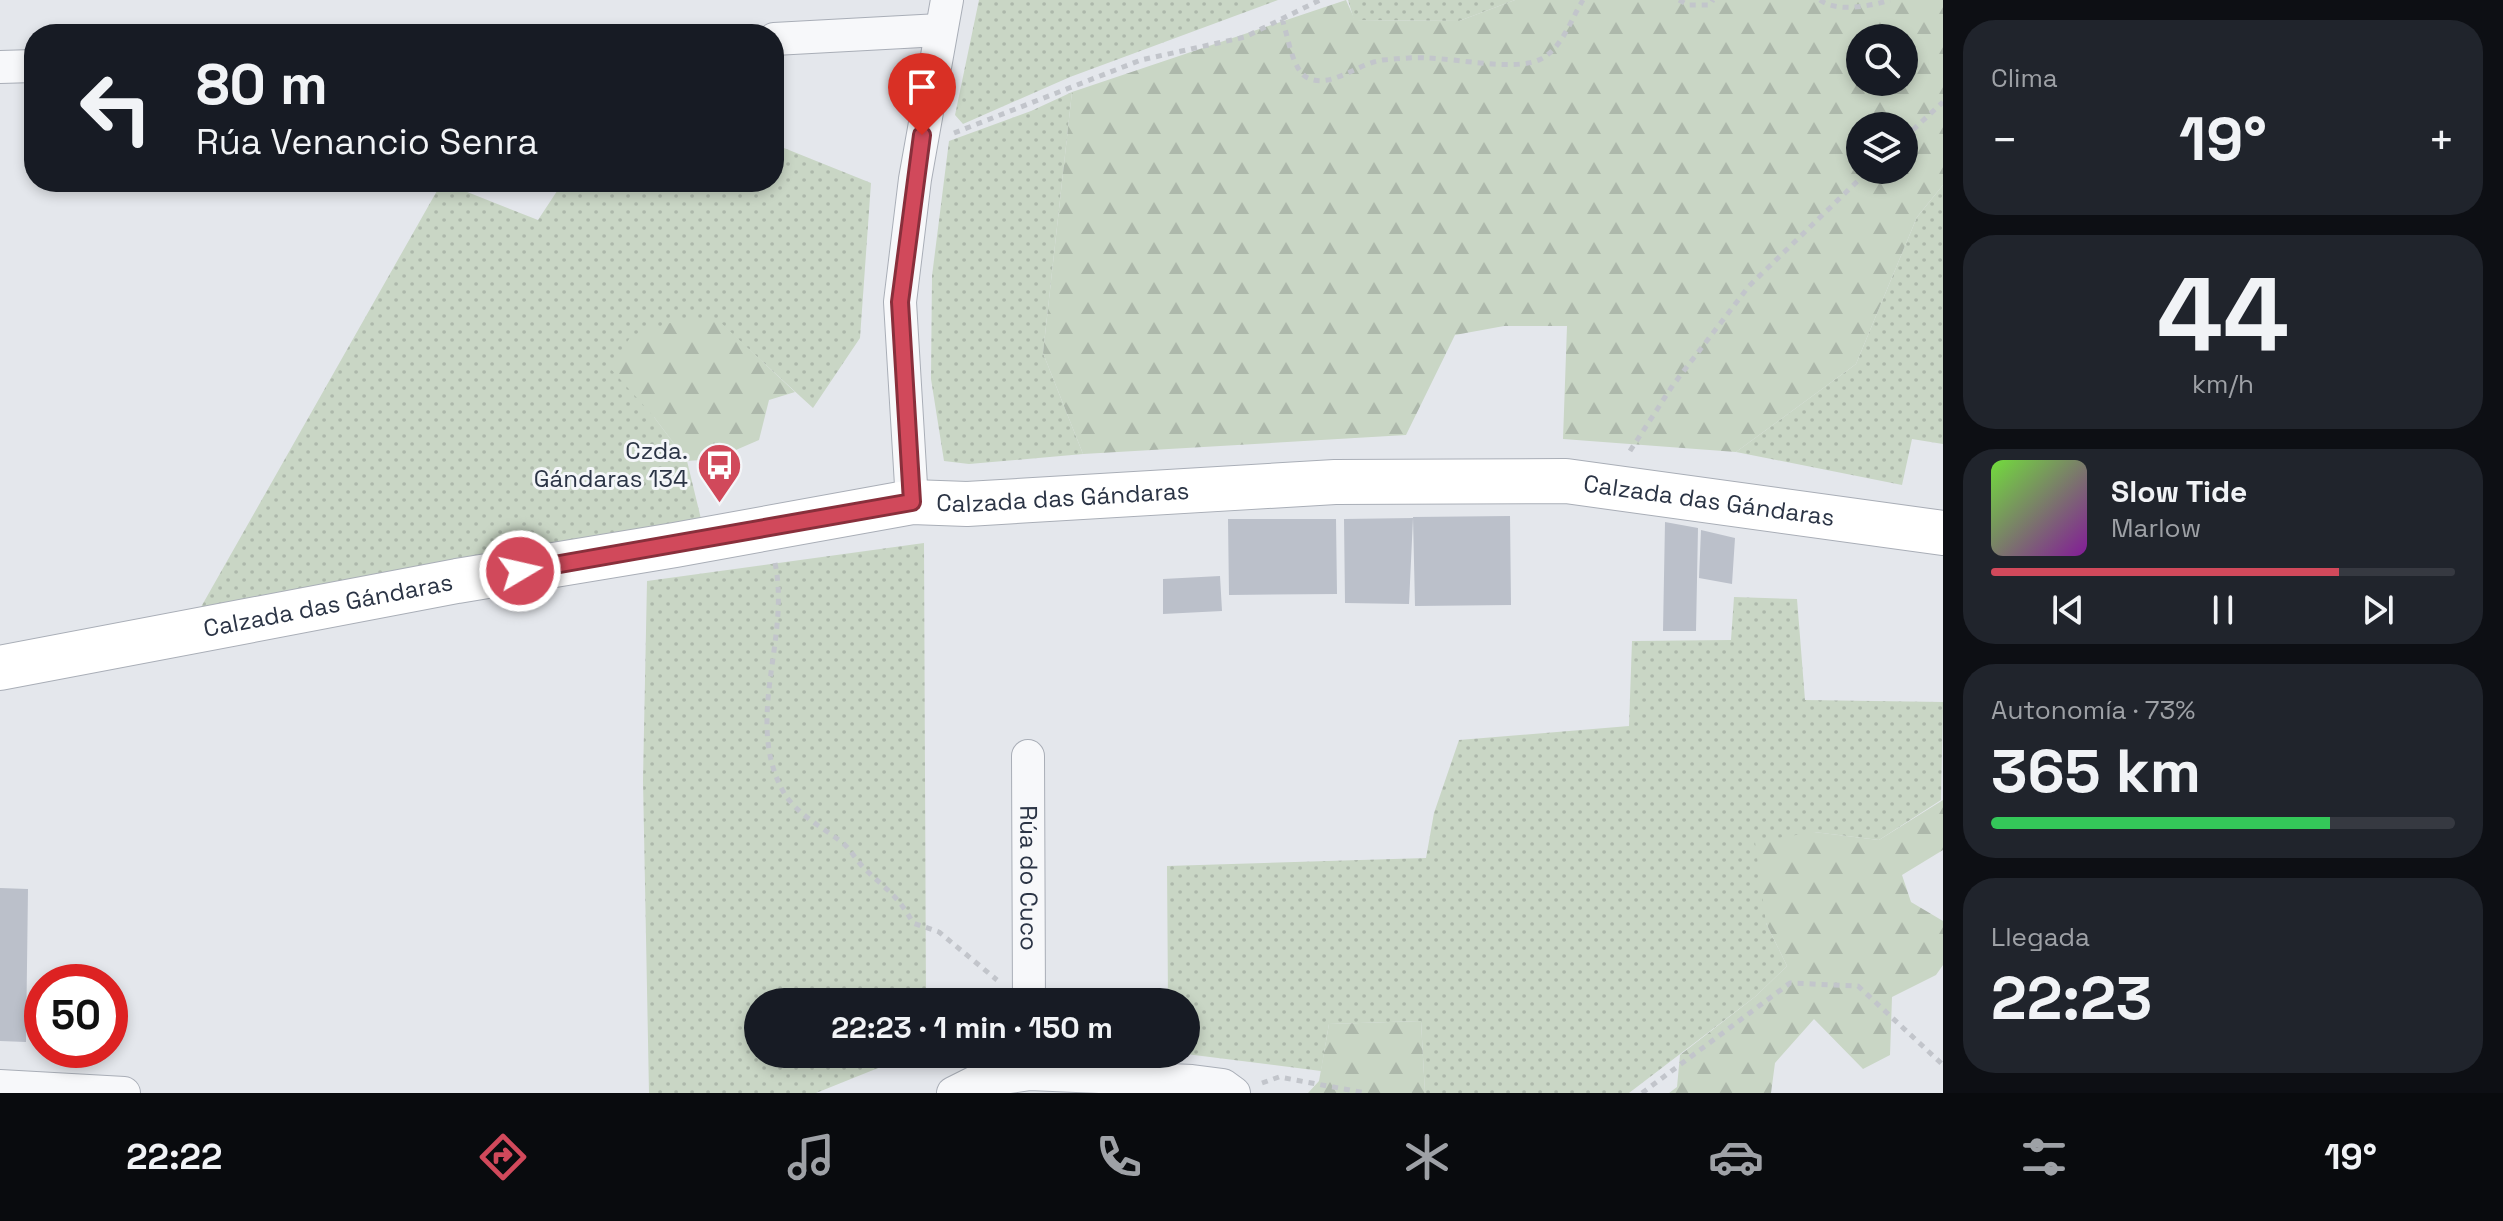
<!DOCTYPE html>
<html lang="es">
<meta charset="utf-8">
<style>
body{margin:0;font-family:"Space Grotesk",sans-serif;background:#20242c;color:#f1f3f6;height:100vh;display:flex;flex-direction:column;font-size:30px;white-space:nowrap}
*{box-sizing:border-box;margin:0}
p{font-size:26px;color:#9ea1a6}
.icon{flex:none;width:44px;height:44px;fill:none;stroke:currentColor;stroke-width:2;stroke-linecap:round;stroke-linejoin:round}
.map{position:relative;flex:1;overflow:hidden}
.panel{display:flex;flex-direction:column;gap:20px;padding:20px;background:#0d0f14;width:560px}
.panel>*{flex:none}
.banner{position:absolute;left:24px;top:24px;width:760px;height:168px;border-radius:32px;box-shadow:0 4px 12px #0003;background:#171b24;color:#f1f3f6;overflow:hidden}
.fabs{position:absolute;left:1846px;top:24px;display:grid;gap:16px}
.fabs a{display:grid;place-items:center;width:72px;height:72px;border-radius:50%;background:#171b24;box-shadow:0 4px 12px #0003;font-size:40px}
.speed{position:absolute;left:24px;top:964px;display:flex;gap:16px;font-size:40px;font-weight:700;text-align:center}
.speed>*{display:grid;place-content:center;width:104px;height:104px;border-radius:50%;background:#171b24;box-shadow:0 4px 12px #0003;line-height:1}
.speed .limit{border:12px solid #d22;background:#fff;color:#111}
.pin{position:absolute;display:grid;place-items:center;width:68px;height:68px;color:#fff;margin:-82px -34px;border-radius:50% 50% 50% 0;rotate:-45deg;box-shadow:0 0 8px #0007}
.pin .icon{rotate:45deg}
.me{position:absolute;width:88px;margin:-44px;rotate:81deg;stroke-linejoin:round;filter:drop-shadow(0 0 6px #0008)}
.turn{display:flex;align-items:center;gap:28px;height:168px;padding:0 40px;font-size:36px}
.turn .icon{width:104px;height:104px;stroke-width:2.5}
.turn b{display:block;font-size:56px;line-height:68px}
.big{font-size:60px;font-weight:800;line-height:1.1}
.panel .widget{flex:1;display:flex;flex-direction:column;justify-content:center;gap:12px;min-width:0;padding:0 28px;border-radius:32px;background:#20242c}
.panel .dial{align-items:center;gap:0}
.dial b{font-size:104px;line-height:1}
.song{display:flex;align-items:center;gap:24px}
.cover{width:96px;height:96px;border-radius:12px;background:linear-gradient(135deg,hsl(100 70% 55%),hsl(290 70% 35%))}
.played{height:8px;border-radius:4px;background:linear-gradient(90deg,#d1495b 75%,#363941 75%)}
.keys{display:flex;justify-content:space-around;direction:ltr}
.heat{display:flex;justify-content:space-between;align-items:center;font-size:44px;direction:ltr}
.charge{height:12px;border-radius:6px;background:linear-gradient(90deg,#34c759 73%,#363941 0)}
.trip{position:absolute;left:744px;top:988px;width:456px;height:80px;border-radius:40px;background:#171b24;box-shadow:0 4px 12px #0003;font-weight:800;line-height:80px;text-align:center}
.tab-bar{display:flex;height:128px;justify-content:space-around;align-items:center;background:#090b0e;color:#9ea1a6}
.tab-bar .icon{width:56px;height:56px}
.tab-bar .selected{color:#d1495b}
.tab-bar b{font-size:36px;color:#f1f3f6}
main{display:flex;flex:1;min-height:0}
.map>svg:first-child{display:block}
.grass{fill:url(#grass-dots)}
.forest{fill:url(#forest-firs);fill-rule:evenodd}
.building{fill:#bbc0ca}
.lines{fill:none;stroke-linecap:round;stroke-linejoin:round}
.minor-casing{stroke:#a9aeb7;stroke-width:34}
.secondary-casing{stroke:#a9aeb7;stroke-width:46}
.path{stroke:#c2c5cb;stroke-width:5;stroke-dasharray:6 6;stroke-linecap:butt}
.minor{stroke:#f7f8fa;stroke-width:32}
.secondary{stroke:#fff;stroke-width:44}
.route-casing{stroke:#882f3b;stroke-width:20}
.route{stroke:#d1495b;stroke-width:14}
.labels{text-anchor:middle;stroke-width:6;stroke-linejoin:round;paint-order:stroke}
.poi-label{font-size:24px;fill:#2b3445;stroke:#f4f6f9;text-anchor:end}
.street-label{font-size:24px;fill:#2b3445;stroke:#f4f6f9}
</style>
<main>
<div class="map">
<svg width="1943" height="1093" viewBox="0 0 1943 1093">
<defs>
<pattern id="grass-dots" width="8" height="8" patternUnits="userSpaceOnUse" patternTransform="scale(2)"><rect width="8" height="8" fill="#c9d6c5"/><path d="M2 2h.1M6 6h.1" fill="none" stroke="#adb8ab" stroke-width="1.8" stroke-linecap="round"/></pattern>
<pattern id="forest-firs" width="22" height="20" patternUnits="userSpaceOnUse" patternTransform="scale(2)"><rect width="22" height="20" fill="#c9d6c5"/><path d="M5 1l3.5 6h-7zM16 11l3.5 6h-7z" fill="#adb8ab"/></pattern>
</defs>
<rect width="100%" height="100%" fill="#e4e7ec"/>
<path class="grass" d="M 979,0 L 1278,0 L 1070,77 L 963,124 L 955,115 Z
M 1348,0 L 1515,0 L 1459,21 L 1354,20 Z
M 1072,92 L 1043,353 L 1083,454 L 969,464 L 944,461 L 931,379 L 932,276 L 949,141 L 1031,111 Z
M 774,144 L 871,183 L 860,338 L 813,408 L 718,321 L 654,417 L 687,461 L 702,523 L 201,607 L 442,182 L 538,220 L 563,182 L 774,182 Z
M 1943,185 L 1943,444 L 1912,439 L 1902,485 L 1736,452 L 1856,364 L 1917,217 Z
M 924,543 L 926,1002 L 758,1002 L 758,1054 L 913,1054 L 816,1093 L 649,1093 L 643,780 L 647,581 Z
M 1734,597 L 1797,599 L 1805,700 L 1943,702 L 1941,800 L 1879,840 L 1814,832 L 1766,923 L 1787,966 L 1756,996 L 1629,1093 L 1425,1093 L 1421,1021 L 1329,1024 L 1321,1071 L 1186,1054 L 1186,1002 L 1168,1002 L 1167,866 L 1426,858 L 1434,813 L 1459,740 L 1629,726 L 1632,641 L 1731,640 Z"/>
<path class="forest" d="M 1346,0 L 1355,20 L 1459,21 L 1515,0 L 1943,0 L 1943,185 L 1917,217 L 1856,364 L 1736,452 L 1563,439 L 1567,326 L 1504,326 L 1455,335 L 1406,435 L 1083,454 L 1043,353 L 1072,92 ZM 1860,38 L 1904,38 L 1904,82 L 1860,82 ZM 1904,126 L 1904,170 L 1860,170 L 1860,126 Z
M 682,319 L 719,321 L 795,392 L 769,400 L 759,440 L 715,459 L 687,461 L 654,417 L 610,368 L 631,336 Z
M 1943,800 L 1943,850 L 1902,875 L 1911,902 L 1943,921 L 1943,965 L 1936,975 L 1892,997 L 1890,1055 L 1863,1069 L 1814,1019 L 1775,1063 L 1771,1093 L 1669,1093 L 1677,1087 L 1680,1055 L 1756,996 L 1787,966 L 1766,923 L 1755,842 L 1814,832 L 1879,840 Z
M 1421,1021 L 1425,1093 L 1308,1093 L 1319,1081 L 1329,1024 Z"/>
<path class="building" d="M 1510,516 L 1511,605 L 1415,606 L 1413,517 Z
M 1413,518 L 1409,604 L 1345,603 L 1344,519 Z
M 1228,519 L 1336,519 L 1337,594 L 1229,595 Z
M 1665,522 L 1698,528 L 1696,631 L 1663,631 Z
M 1701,530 L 1735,538 L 1732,584 L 1699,578 Z
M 1220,576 L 1222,611 L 1163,614 L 1163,579 Z
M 0,888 L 28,889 L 26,1042 L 0,1041 Z"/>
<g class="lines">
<defs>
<g id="minor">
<path d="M 774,39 L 940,30"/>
<path d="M 0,67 L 34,66"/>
<path d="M 912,502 L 900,302 L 915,179 L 947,0"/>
<path id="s1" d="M 1028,756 L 1029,1002"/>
<path d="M 0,1086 L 124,1093"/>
<path d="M 953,1093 L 975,1082 L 1030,1074 L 1192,1081 L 1223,1085 L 1234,1093"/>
</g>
<g id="secondary">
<path id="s2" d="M 0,668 L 457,581 L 675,545 L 912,502 L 967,504 L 1335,482 L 1566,481 L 1943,533"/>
</g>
</defs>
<use href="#minor" class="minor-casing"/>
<use href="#secondary" class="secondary-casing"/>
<path class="path" d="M 1679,0 L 1688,5 L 1710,5 L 1713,0
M 1820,0 C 1837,13 1871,6 1890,0
M 1282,19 C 1288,35 1292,71 1308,78 C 1331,89 1358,63 1383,60 C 1397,59 1412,57 1426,58 C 1455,58 1516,72 1541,59 C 1563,47 1571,19 1583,0
M 954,133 L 1141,60 L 1245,37 L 1320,0
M 1904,138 L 1943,102
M 1630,451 L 1673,385 L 1749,286 L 1869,170
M 775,563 C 791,639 743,721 784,793 C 798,816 825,828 845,845 C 852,852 857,861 864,868 C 885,889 898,895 913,923 L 939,932 L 997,980
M 1262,1083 L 1279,1077 L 1366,1093
M 1642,1093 L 1790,983 L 1858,986 L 1943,1065"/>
<use href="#minor" class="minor"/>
<use href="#secondary" class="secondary"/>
</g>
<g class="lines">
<defs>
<path id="route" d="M 520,571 L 912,502 L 900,302 L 922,135"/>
</defs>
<use href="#route" class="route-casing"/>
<use href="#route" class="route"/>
</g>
<defs>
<symbol id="bus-pin" viewBox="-11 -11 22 30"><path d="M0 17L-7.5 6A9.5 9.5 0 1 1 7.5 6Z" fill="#d1495b" stroke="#f4f6f9"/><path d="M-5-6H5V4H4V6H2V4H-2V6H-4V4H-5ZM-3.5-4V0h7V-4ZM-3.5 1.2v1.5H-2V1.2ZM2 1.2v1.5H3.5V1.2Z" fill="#fff"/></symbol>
</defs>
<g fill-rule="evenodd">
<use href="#bus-pin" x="694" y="440" width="51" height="69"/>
</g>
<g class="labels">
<g class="poi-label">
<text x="688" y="459">Czda.<tspan x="688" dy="28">Gándaras 134</tspan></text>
</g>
<g class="street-label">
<text dy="8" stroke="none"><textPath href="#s2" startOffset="1078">Calzada das Gándaras</textPath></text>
<text dy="8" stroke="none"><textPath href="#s2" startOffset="1726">Calzada das Gándaras</textPath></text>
<text dy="8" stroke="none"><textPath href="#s2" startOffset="334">Calzada das Gándaras</textPath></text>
<text dy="8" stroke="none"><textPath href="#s1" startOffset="122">Rúa do Cuco</textPath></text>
</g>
</g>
</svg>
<div class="fabs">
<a><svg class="icon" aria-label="search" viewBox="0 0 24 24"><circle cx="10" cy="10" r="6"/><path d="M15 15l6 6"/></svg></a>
<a><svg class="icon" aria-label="layers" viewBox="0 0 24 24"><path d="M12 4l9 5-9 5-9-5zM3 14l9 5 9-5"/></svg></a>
</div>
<div class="speed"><div class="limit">50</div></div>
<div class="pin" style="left:922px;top:135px;background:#d93025"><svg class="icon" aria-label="arrive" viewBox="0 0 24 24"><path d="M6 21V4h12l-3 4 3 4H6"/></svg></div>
<svg class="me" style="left:520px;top:571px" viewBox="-20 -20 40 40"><circle r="17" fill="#d1495b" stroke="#fff" stroke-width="3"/><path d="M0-11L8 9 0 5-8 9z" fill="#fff"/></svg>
<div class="trip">22:23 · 1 min · 150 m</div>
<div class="banner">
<div class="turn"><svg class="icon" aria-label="left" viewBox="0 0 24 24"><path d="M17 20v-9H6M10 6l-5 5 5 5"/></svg><div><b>80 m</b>Rúa Venancio Senra</div></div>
</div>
</div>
<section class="panel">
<div class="widget"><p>Clima</p>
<div class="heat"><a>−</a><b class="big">19°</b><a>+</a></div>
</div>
<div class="widget dial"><b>44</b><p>km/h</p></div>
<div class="widget">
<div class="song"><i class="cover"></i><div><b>Slow Tide</b><p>Marlow</p></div></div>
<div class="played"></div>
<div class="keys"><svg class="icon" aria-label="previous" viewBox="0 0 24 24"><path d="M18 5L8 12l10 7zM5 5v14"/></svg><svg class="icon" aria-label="pause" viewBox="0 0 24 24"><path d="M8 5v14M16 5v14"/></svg><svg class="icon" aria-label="next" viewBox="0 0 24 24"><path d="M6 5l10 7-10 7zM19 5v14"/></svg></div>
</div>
<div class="widget"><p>Autonomía · 73%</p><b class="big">365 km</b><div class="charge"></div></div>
<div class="widget"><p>Llegada</p><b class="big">22:23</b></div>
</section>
</main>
<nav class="tab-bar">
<b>22:22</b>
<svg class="icon selected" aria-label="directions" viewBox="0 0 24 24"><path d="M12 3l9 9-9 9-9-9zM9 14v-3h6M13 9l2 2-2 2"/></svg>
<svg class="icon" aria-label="music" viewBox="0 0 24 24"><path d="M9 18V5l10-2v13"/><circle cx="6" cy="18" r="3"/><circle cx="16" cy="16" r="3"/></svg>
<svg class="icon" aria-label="phone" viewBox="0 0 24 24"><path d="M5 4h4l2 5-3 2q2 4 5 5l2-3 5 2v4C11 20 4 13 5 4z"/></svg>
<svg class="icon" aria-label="climate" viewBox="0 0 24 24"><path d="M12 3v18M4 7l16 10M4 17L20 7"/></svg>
<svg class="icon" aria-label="car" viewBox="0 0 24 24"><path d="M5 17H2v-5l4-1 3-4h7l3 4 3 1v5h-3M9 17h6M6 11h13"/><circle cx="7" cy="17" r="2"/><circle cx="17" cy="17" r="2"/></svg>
<svg class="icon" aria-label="filters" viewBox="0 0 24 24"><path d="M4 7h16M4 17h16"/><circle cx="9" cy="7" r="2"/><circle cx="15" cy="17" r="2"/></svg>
<b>19°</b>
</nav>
